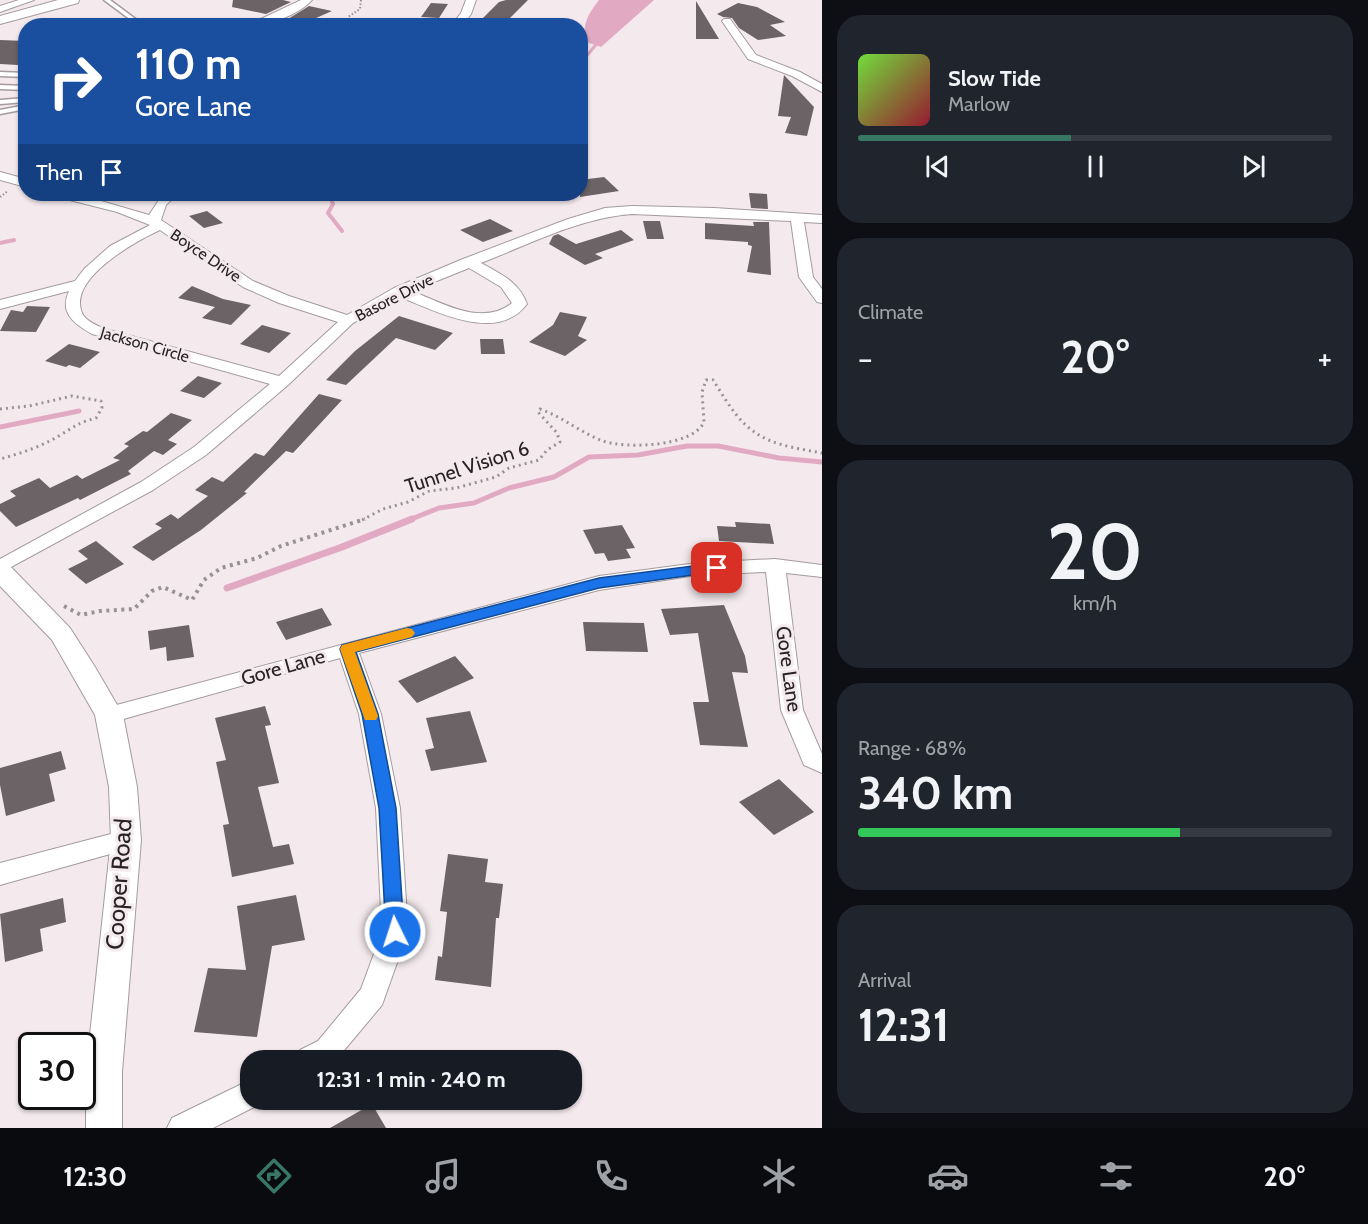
<!DOCTYPE html>
<meta charset="utf-8">
<style>
body{margin:0;font-family:Cabin,sans-serif;background:#20242c;color:#f1f3f6;height:100vh;display:flex;flex-direction:column;font-size:22px;white-space:nowrap}
*{box-sizing:border-box;margin:0}
p{font-size:20px;color:#9ea1a6}
.icon{flex:none;width:33px;height:33px;fill:none;stroke:currentColor;stroke-width:2;stroke-linecap:round;stroke-linejoin:round}
.map{position:relative;flex:1;overflow:hidden}
.side{display:flex;flex-direction:column;gap:15px;padding:15px;background:#0d0f14;width:546px}
.side>*{flex:none}
.hud{position:absolute;left:18px;top:18px;width:570px;height:183px;border-radius:24px;box-shadow:0 2px 4px #0004;background:#1a4fa0;color:#fff;overflow:hidden}
.speed{position:absolute;left:18px;top:1032px;display:flex;gap:12px;font-size:30px;font-weight:700;text-align:center}
.speed>*{display:grid;place-content:center;width:78px;height:78px;border-radius:50%;background:#171b24;box-shadow:0 2px 4px #0004;line-height:1}
.speed .limit{border:3px solid #111;border-radius:9px;background:#fff;color:#111}
.pin{position:absolute;display:grid;place-items:center;width:51px;height:51px;color:#fff;margin:-26px;border-radius:12px;box-shadow:0 3px 9px #0006}
.me{position:absolute;width:66px;margin:-33px;rotate:356deg;stroke-linejoin:round;filter:drop-shadow(0 0 4px #0008)}
.turn{display:flex;align-items:center;gap:21px;height:126px;padding:0 18px;font-size:27px}
.turn .icon{width:78px;height:78px;stroke-width:2.5}
.turn b{display:block;font-size:42px;line-height:51px}
.then{display:flex;align-items:center;height:57px;padding:0 18px;background:#0003;gap:12px;font-size:22px}
.big{font-size:45px;font-weight:800;line-height:1.1}
.side .card{flex:1;display:flex;flex-direction:column;justify-content:center;gap:9px;min-width:0;padding:0 21px;border-radius:24px;background:#20242c}
.side .dial{align-items:center;gap:0}
.dial b{font-size:78px;line-height:1}
.song{display:flex;align-items:center;gap:18px}
.cover{width:72px;height:72px;border-radius:9px;background:linear-gradient(135deg,hsl(100 70% 55%),hsl(350 70% 35%))}
.played{height:6px;border-radius:3px;background:linear-gradient(90deg,#377764 45%,#363941 45%)}
.keys{display:flex;justify-content:space-around;direction:ltr}
.heat{display:flex;justify-content:space-between;align-items:center;font-size:33px;direction:ltr}
.charge{height:9px;border-radius:4px;background:linear-gradient(90deg,#34c759 68%,#363941 0)}
.trip{position:absolute;left:240px;top:1050px;width:342px;height:60px;border-radius:24px;background:#171b24;box-shadow:0 2px 4px #0004;font-weight:800;line-height:60px;text-align:center}
.dock{display:flex;height:96px;justify-content:space-around;align-items:center;background:#090b0e;color:#9ea1a6}
.dock .icon{width:42px;height:42px}
.dock .on{color:#377764}
.dock b{font-size:27px;color:#f1f3f6}
main{display:flex;flex:1;min-height:0}
.map>svg:first-child{display:block}
.water{fill:#e2aac2}
.lines{fill:none;stroke-linecap:round;stroke-linejoin:round}
.stream-far3{stroke:#e2aac2;stroke-width:3}
.stream-far2{stroke:#e2aac2;stroke-width:4}
.stream-far1{stroke:#e2aac2;stroke-width:5}
.stream{stroke:#e2aac2;stroke-width:7}
.building{fill:#6b6366}
.service-casing{stroke:#a49b9f;stroke-width:3}
.minor-casing{stroke:#a49b9f;stroke-width:2}
.tertiary-casing{stroke:#a49b9f;stroke-width:2}
.secondary-casing{stroke:#a49b9f;stroke-width:2}
.path-far2{stroke:#999295;stroke-width:2;stroke-dasharray:1.5 2;stroke-linecap:butt}
.path-far1{stroke:#999295;stroke-width:3;stroke-dasharray:2 4;stroke-linecap:butt}
.path{stroke:#999295;stroke-width:4;stroke-dasharray:3 4.5;stroke-linecap:butt}
.service{fill:#fff;fill-rule:evenodd}
.minor{fill:#fff;fill-rule:evenodd}
.tertiary{fill:#fff;fill-rule:evenodd}
.secondary{fill:#fff;fill-rule:evenodd}
.route{fill:#1a73e8;stroke:#114b97;stroke-width:1.5}
.slow{fill:#f59e0b}
.labels{text-anchor:middle;stroke-width:6;stroke-linejoin:round;paint-order:stroke}
.far-street-label{font-size:16px;fill:#282426;stroke:#f4eaee}
.street-label{font-size:20px;fill:#282426;stroke:#f4eaee}
.near-street-label{font-size:24px;fill:#282426;stroke:#f4eaee}
</style>
<main>
<div class="map">
<svg width="822" height="1128" viewBox="0 0 822 1128">
<rect width="100%" height="100%" fill="#f4eaee"/>
<path class="water" d="M 599,0 L 654,0 L 601,47 L 589,43 C 579,27 589,13 599,0 Z"/>
<g class="lines">
<path class="stream-far3" d="M 580,64 L 599,41"/>
<path class="stream-far2" d="M 334,194 L 330,197 L 333,204 L 328,213 L 342,231
M 0,243 L 14,240"/>
<path class="stream-far1" d="M 0,427 L 79,411
M 409,520 L 439,508 L 474,503 L 509,488 L 554,477 L 589,457 L 638,455 L 687,446 L 718,446 L 779,458 L 822,462"/>
<path class="stream" d="M 227,588 L 342,547 L 412,519"/>
</g>
<path class="building" d="M 233,0 L 283,0 L 291,2 L 266,14 L 232,7 Z
M 506,0 L 528,0 L 502,26 L 481,26 L 483,24 L 478,23 L 499,2 Z
M 696,1 L 719,39 L 696,39 Z
M 431,3 L 448,4 L 439,18 L 421,17 Z
M 738,3 L 757,7 L 785,22 L 770,25 L 786,36 L 758,40 L 739,28 L 732,18 L 723,17 L 717,14 Z
M 309,6 L 332,11 L 307,22 L 288,19 Z
M 0,40 L 26,41 L 26,56 L 18,65 L 0,64 Z
M 784,75 L 814,107 L 807,136 L 785,133 L 791,117 L 778,116 Z
M 604,177 L 619,191 L 580,197 L 580,180 Z
M 749,193 L 767,194 L 768,209 L 751,208 Z
M 207,211 L 223,223 L 204,228 L 189,216 Z
M 490,219 L 513,231 L 483,242 L 460,230 Z
M 643,221 L 660,221 L 664,239 L 647,239 Z
M 753,222 L 769,222 L 771,275 L 747,272 L 752,246 L 748,245 L 748,242 L 705,239 L 705,223 L 754,226 Z
M 621,230 L 634,240 L 595,254 L 603,258 L 585,265 L 549,244 L 553,236 L 558,234 L 576,244 Z
M 192,286 L 223,299 L 251,305 L 231,325 L 202,318 L 215,307 L 178,298 Z
M 27,306 L 50,307 L 36,332 L 0,331 L 11,310 L 23,312 Z
M 560,312 L 587,317 L 578,336 L 587,340 L 565,356 L 529,342 L 553,325 Z
M 399,316 L 453,333 L 435,350 L 396,338 L 346,385 L 326,380 L 355,351 Z
M 262,325 L 291,333 L 269,353 L 240,344 Z
M 480,339 L 503,339 L 505,354 L 481,354 Z
M 69,344 L 100,352 L 80,368 L 69,365 L 66,367 L 45,361 Z
M 198,376 L 222,383 L 204,398 L 180,391 Z
M 319,394 L 342,400 L 293,453 L 286,451 L 244,492 L 247,493 L 201,530 L 153,561 L 132,547 L 162,528 L 155,524 L 171,514 L 178,519 L 208,496 L 195,490 L 212,477 L 223,482 L 255,453 L 264,456 Z
M 171,413 L 192,420 L 168,440 L 177,444 L 163,455 L 154,451 L 128,471 L 131,474 L 80,500 L 78,498 L 16,527 L 0,511 L 0,504 L 16,496 L 10,491 L 39,478 L 50,488 L 77,475 L 82,479 L 120,460 L 113,458 L 129,446 L 124,444 L 143,431 L 147,432 Z
M 735,522 L 770,524 L 774,544 L 719,541 L 717,526 L 736,527 Z
M 622,525 L 635,548 L 626,549 L 631,558 L 608,561 L 604,553 L 595,554 L 583,530 Z
M 96,541 L 124,564 L 86,584 L 68,569 L 88,559 L 78,551 Z
M 724,605 L 745,656 L 748,673 L 732,672 L 748,747 L 700,745 L 693,702 L 709,702 L 698,633 L 670,635 L 661,609 Z
M 322,608 L 332,625 L 286,640 L 276,622 Z
M 583,622 L 644,623 L 648,652 L 586,651 Z
M 189,625 L 194,657 L 167,661 L 166,647 L 150,650 L 148,631 Z
M 455,656 L 474,678 L 417,703 L 398,681 Z
M 265,706 L 271,725 L 265,726 L 279,783 L 258,787 L 273,847 L 289,844 L 294,864 L 232,877 L 223,825 L 229,824 L 216,762 L 226,760 L 215,718 Z
M 470,711 L 487,762 L 431,771 L 425,750 L 434,748 L 426,718 Z
M 61,751 L 66,769 L 49,774 L 55,801 L 6,816 L 0,785 L 0,768 Z
M 779,779 L 814,812 L 774,835 L 739,802 Z
M 448,854 L 488,859 L 485,882 L 503,884 L 499,918 L 496,918 L 491,987 L 435,980 L 438,956 L 442,957 L 447,912 L 440,911 Z
M 296,895 L 305,940 L 272,946 L 257,1037 L 194,1032 L 208,968 L 246,970 L 237,906 Z
M 63,898 L 66,922 L 40,929 L 43,951 L 5,962 L 0,914 Z
M 372,1104 L 386,1128 L 330,1128 Z"/>
<g class="lines">
<defs>
<path id="service" d="M 104,0 L 110,0 L 145,26 L 139,26 Z
M 0,72 L 26,73 L 26,77 L 0,76 Z
M 0,85 L 26,86 L 26,90 L 0,89 Z
M 26,98 L 26,102 L 0,104 L 0,100 Z
M 26,105 L 26,109 L 0,114 L 0,110 Z"/>
<path id="minor" d="M 19,0 L 34,0 L 0,12 L 0,6 Z
M 301,0 L 312,0 C 297,16 268,26 246,26 Z
M 466,0 L 476,0 L 471,14 L 462,26 L 451,26 L 461,13 Z
M 724,19 L 730,19 L 756,55 L 800,72 L 822,84 L 822,92 L 792,76 L 748,59 L 722,21 Z
M 0,172 L 26,179 L 26,187 L 0,180 Z
M 57,194 L 77,194 L 149,215 L 163,194 L 177,194 L 166,205 L 161,220 L 253,281 L 289,296 L 347,315 L 394,288 L 463,259 L 568,219 L 605,208 L 632,206 L 714,208 L 822,215 L 822,223 L 804,222 L 813,277 L 822,289 L 822,303 L 817,302 L 799,277 L 791,221 L 632,214 C 579,218 530,244 481,263 C 501,274 519,282 527,304 C 497,344 436,311 400,297 L 353,323 L 288,385 L 206,455 L 153,490 L 0,573 L 0,559 L 141,482 L 194,447 L 270,384 L 92,334 C 74,324 59,313 69,291 L 0,309 L 0,300 L 75,281 L 84,269 L 110,246 L 150,225 L 117,212 L 58,197 ZM 160,230 L 243,287 L 279,303 L 338,322 L 279,376 L 102,328 C 95,324 83,320 81,310 C 71,277 136,241 160,230 ZM 469,268 L 501,287 L 512,303 C 483,327 442,303 412,291 Z
M 775,559 L 822,565 L 822,577 L 786,573 L 803,710 L 822,754 L 822,773 L 804,765 L 781,710 L 766,572 L 697,575 L 599,590 L 359,653 L 381,714 L 400,808 L 408,932 L 382,1005 L 336,1060 L 296,1060 L 300,1050 L 318,1041 L 361,989 L 382,932 L 376,808 L 359,714 L 340,658 L 109,723 L 101,721 L 98,715 L 101,709 L 109,707 L 599,576 L 697,563 Z
M 126,830 L 135,833 L 138,840 L 135,847 L 0,885 L 0,863 Z
M 250,1080 L 250,1100 L 262,1100 L 260,1104 L 213,1128 L 167,1128 L 172,1118 Z"/>
<path id="tertiary" d="M 0,563 L 9,565 L 70,628 L 95,667 L 123,715 L 137,787 L 141,840 L 122,1072 L 122,1128 L 86,1128 L 86,1072 L 111,840 L 109,787 L 95,715 L 52,640 L 0,586 Z"/>
<path id="secondary" d="M 58,0 L 79,0 L 78,3 L 0,24 L 0,16 Z"/>
</defs>
<use href="#service" class="service-casing"/>
<use href="#minor" class="minor-casing"/>
<use href="#tertiary" class="tertiary-casing"/>
<use href="#secondary" class="secondary-casing"/>
<path class="path-far2" d="M 330,26 L 336,22 L 349,20 L 348,17 L 360,9 L 361,0
M 0,197 L 8,191"/>
<path class="path-far1" d="M 0,409 L 29,406 L 72,396 L 101,401 L 102,408 L 96,418 C 78,423 77,425 62,434 C 43,446 22,453 0,459
M 362,520 L 383,509 L 408,502 L 429,491 L 456,488 L 496,477 L 509,468 L 539,460 L 547,450 L 560,442 L 557,433 L 538,412 L 540,409 C 563,417 581,433 603,441 C 625,449 693,447 704,422 L 702,392 L 706,380 L 713,380 C 723,395 733,414 747,426 C 767,445 796,448 822,453"/>
<path class="path" d="M 64,606 L 81,615 L 100,611 L 134,609 L 152,591 L 163,587 L 192,600 L 204,580 L 221,568 L 257,558 L 281,546 L 365,519"/>
<use href="#service" class="service"/>
<use href="#minor" class="minor"/>
<use href="#tertiary" class="tertiary"/>
<use href="#secondary" class="secondary"/>
</g>
<path class="route" d="M 717,563 L 722,565 L 724,568 L 722,571 L 599,588 L 356,652 L 378,714 L 396,808 L 404,932 L 402,938 L 395,940 L 389,938 L 386,932 L 379,808 L 362,714 L 340,649 L 342,645 L 599,578 Z"/>
<path class="slow" d="M 407,628 L 412,629 L 415,633 L 412,637 L 355,652 L 378,716 L 376,720 L 365,720 L 340,649 L 342,645 Z"/>
<g class="labels">
<g class="far-street-label">
<text transform="translate(206 255) rotate(34)" y="6">Boyce Drive</text>
<text transform="translate(394 297) rotate(-27)" y="6">Basore Drive</text>
<text transform="translate(145 344) rotate(16)" y="6">Jackson Circle</text>
</g>
<g class="street-label">
<text transform="translate(467 467) rotate(-18)" y="7">Tunnel Vision 6</text>
<text transform="translate(283 667) rotate(-16)" y="7">Gore Lane</text>
<text transform="translate(789 669) rotate(82)" y="7">Gore Lane</text>
</g>
<g class="near-street-label">
<text transform="translate(119 884) rotate(-86)" y="8">Cooper Road</text>
</g>
</g>
</svg>
<div class="speed"><div class="limit">30</div></div>
<div class="pin" style="left:717px;top:568px;background:#d93025"><svg class="icon" aria-label="arrive" viewBox="0 0 24 24"><path d="M6 21V4h12l-3 4 3 4H6"/></svg></div>
<svg class="me" style="left:395px;top:932px" viewBox="-20 -20 40 40"><circle r="17" fill="#1a73e8" stroke="#fff" stroke-width="3"/><path d="M0-11L8 9 0 5-8 9z" fill="#fff"/></svg>
<div class="trip">12:31 · 1 min · 240 m</div>
<div class="hud">
<div class="turn"><svg class="icon" aria-label="right" viewBox="0 0 24 24"><path d="M7 20v-9h11M14 6l5 5-5 5"/></svg><div><b>110 m</b>Gore Lane</div></div>
<div class="then">Then<svg class="icon" aria-label="arrive" viewBox="0 0 24 24"><path d="M6 21V4h12l-3 4 3 4H6"/></svg></div>
</div>
</div>
<section class="side">
<div class="card">
<div class="song"><i class="cover"></i><div><b>Slow Tide</b><p>Marlow</p></div></div>
<div class="played"></div>
<div class="keys"><svg class="icon" aria-label="previous" viewBox="0 0 24 24"><path d="M18 5L8 12l10 7zM5 5v14"/></svg><svg class="icon" aria-label="pause" viewBox="0 0 24 24"><path d="M8 5v14M16 5v14"/></svg><svg class="icon" aria-label="next" viewBox="0 0 24 24"><path d="M6 5l10 7-10 7zM19 5v14"/></svg></div>
</div>
<div class="card"><p>Climate</p>
<div class="heat"><a>−</a><b class="big">20°</b><a>+</a></div>
</div>
<div class="card dial"><b>20</b><p>km/h</p></div>
<div class="card"><p>Range · 68%</p><b class="big">340 km</b><div class="charge"></div></div>
<div class="card"><p>Arrival</p><b class="big">12:31</b></div>
</section>
</main>
<nav class="dock">
<b>12:30</b>
<svg class="icon on" aria-label="directions" viewBox="0 0 24 24"><path d="M12 3l9 9-9 9-9-9zM9 14v-3h6M13 9l2 2-2 2"/></svg>
<svg class="icon" aria-label="music" viewBox="0 0 24 24"><path d="M9 18V5l10-2v13"/><circle cx="6" cy="18" r="3"/><circle cx="16" cy="16" r="3"/></svg>
<svg class="icon" aria-label="phone" viewBox="0 0 24 24"><path d="M5 4h4l2 5-3 2q2 4 5 5l2-3 5 2v4C11 20 4 13 5 4z"/></svg>
<svg class="icon" aria-label="climate" viewBox="0 0 24 24"><path d="M12 3v18M4 7l16 10M4 17L20 7"/></svg>
<svg class="icon" aria-label="car" viewBox="0 0 24 24"><path d="M5 17H2v-5l4-1 3-4h7l3 4 3 1v5h-3M9 17h6M6 11h13"/><circle cx="7" cy="17" r="2"/><circle cx="17" cy="17" r="2"/></svg>
<svg class="icon" aria-label="filters" viewBox="0 0 24 24"><path d="M4 7h16M4 17h16"/><circle cx="9" cy="7" r="2"/><circle cx="15" cy="17" r="2"/></svg>
<b>20°</b>
</nav>
